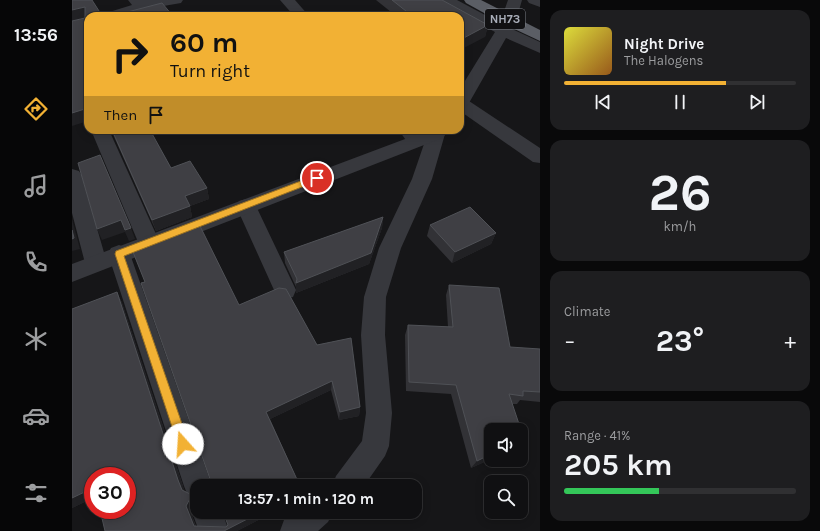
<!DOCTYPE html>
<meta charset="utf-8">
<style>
body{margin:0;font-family:Karla,sans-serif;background:#1e1e20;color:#f1f3f6;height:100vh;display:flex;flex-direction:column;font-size:15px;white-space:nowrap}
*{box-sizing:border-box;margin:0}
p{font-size:13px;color:#9c9d9f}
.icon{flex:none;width:22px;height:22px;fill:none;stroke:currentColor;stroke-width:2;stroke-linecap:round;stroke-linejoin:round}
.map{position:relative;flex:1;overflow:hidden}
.drawer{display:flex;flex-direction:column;gap:10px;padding:10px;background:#09090a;width:280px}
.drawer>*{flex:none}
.guide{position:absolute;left:12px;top:12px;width:380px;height:122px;border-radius:12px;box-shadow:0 2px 10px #0003,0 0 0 1px #303032;background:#f2b134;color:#111;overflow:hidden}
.fabs{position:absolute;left:412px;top:423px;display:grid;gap:8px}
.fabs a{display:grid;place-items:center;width:44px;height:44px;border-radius:8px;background:#101012;box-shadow:0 2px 10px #0003,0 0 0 1px #303032;font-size:20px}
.speed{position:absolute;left:12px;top:467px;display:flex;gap:8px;font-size:20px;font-weight:700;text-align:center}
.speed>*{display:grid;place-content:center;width:52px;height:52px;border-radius:50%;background:#101012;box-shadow:0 2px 10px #0003,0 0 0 1px #303032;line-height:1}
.speed .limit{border:6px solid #d22;background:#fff;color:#111}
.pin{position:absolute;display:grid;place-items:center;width:34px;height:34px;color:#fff;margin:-17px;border:2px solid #fff;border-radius:50%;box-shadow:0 1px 4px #0007}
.me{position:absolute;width:44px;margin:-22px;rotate:341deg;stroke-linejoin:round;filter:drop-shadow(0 0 3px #0008)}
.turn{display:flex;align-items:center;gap:14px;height:84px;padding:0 20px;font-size:18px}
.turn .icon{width:52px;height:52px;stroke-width:2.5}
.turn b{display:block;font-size:28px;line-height:34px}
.then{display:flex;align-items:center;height:38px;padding:0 20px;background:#0003;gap:8px;font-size:15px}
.big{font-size:30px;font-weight:700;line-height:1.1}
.drawer .card{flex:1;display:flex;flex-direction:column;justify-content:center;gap:6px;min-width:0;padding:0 14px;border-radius:12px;background:#1e1e20}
.drawer .dial{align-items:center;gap:0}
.dial b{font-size:52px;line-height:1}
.song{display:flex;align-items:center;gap:12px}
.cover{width:48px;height:48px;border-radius:6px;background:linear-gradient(135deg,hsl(60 70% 55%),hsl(30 70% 35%))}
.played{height:4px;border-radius:2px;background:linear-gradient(90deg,#f2b134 70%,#303032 70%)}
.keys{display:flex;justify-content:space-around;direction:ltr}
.heat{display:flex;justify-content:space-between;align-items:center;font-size:22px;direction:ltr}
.charge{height:6px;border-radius:3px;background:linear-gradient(90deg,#34c759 41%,#303032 0)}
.trip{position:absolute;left:118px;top:479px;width:232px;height:40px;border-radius:12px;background:#101012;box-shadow:0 2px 10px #0003,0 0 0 1px #303032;font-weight:700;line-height:40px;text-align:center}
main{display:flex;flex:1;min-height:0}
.tab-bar{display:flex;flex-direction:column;width:72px;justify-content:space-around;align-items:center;background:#060607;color:#9c9d9f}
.tab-bar .icon{width:28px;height:28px}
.tab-bar .current{color:#f2b134}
.tab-bar b{font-size:18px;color:#f1f3f6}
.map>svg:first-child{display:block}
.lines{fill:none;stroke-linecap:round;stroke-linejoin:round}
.minor{fill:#37383d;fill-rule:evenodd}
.tertiary{fill:#37383d;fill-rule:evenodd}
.trunk{fill:#5b5e65;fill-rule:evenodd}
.wall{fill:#323236}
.shaded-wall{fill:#212124}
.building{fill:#3f3f44;stroke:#4f5156}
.route{fill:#f2b134;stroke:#9d7322}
.labels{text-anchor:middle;stroke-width:4;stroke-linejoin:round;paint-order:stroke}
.shield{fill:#111113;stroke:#7b7e86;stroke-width:1}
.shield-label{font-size:12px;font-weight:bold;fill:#a8adb8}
</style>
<main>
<nav class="tab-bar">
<b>13:56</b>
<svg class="icon current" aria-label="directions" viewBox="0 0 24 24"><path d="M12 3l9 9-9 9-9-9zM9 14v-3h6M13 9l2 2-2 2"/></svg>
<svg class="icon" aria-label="music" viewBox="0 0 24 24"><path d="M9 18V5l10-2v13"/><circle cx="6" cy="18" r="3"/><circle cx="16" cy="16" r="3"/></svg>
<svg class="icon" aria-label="phone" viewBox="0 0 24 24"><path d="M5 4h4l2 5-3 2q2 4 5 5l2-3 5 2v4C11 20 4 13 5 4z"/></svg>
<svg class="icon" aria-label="climate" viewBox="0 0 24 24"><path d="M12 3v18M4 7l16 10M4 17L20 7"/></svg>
<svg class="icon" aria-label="car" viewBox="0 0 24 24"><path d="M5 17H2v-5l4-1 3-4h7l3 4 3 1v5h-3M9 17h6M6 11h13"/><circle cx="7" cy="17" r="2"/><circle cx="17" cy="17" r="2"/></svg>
<svg class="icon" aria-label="filters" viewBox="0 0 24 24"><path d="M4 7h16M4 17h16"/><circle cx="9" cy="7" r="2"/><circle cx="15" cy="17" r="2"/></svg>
</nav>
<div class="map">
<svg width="468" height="531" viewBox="0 0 468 531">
<rect width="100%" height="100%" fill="#161618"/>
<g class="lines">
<path class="minor" d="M 56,0 L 111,0 L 109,3 L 74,9 L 54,16 L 32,16 L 34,13 L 60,5 Z
M 208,0 L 223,0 L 237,16 L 222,16 Z
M 388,98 L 394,99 L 468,148 L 468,163 L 461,162 L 388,111 Z
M 19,130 L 37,130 L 88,243 L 85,249 L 77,251 L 69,249 Z
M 327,130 L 346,130 L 353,139 L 358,130 L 370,130 L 373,134 L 360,179 L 329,248 L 314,297 L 313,335 L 320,413 L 317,446 L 313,456 L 292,486 L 260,486 L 264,476 L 290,441 L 294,413 L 289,335 L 292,297 L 307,248 L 340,179 L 352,144 C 340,149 333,140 327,130 Z
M 0,169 L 7,171 L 10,176 L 35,263 L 32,269 L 24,272 L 16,269 L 13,263 L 0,213 Z
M 174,199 L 181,201 L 184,206 L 224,290 L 221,297 L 213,299 L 205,297 L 202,290 L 164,206 L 167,201 Z
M 47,245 L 55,248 L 58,254 L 140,486 L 125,486 L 125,500 L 116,496 L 112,486 L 36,254 L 39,248 Z
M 125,502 L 125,512 L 150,512 L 157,531 L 127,531 L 120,512 Z
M 223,512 L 261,512 L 256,522 L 246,531 L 208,531 L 212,520 Z"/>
<path class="tertiary" d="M 367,0 L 385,0 L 428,23 L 436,0 L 450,0 L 444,21 L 440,29 L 468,42 L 468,53 L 434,38 L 397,103 L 394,107 L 388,108 L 388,89 L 423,32 L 369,3 Z
M 455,0 L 468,0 L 468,7 L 457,3 Z
M 357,130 L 378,130 L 370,138 L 0,282 L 0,264 Z"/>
<path class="trunk" d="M 392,0 L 409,0 L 468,30 L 468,41 L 432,24 L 394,3 Z"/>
</g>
<path class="wall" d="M 304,0 L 370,0 L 416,25 L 413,37 L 388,16 L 324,16 Z
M 39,130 L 78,130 L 99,168 L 135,188 L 137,199 L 118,206 L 120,217 L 84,231 Z
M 311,217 L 310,228 L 297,264 L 224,293 L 224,287 L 213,263 L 212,252 Z
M 126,222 L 167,305 L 207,288 L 214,289 L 245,345 L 279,338 L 288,407 L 287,416 L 267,420 L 259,390 L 198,419 L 228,486 L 125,486 L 125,508 L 123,504 L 119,513 L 124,526 L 154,527 L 156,525 L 151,512 L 202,512 L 165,531 L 33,531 L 28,510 L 55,510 L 55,476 L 21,476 L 21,498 L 0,508 L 0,309 L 45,292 L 50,303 L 111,486 L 112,491 L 120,495 L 123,499 L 123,481 L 137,481 L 138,479 L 69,283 L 73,282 L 59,247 Z
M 358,225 L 424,233 L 419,244 L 380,263 L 355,236 Z
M 377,285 L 438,347 L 468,349 L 468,402 L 448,400 L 445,404 L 440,404 L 419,430 L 419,459 L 399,468 L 379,394 L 334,391 L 333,335 L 336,325 L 376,327 L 374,295 Z"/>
<path class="shaded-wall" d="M 13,7 L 16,18 L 0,22 L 0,10 Z
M 416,25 L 413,37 L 388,50 L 388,40 Z
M 16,108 L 16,121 L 0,126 L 0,113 Z
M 135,188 L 137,199 L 118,206 L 120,217 L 84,231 L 80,220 L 113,196 Z
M 311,217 L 310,228 L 297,264 L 224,293 L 224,283 Z
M 0,219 L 8,249 L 0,251 Z
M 49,220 L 59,228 L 63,239 L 57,241 L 53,232 L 30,240 L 25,229 Z
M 424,233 L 419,244 L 380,263 L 383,252 Z
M 45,292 L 50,303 L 111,486 L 115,497 L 110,490 L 106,480 Z
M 260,381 L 259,390 L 196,420 L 194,412 Z
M 288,407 L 287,416 L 267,420 L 268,412 Z
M 419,454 L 419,459 L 399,468 L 405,461 Z
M 21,488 L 21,498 L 0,508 L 0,498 Z
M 120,495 L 124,501 L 119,513 L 125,531 L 122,526 L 114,506 Z
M 189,512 L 202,512 L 165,531 L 152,531 Z"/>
<path class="building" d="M 0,0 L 20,0 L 29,14 L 37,12 L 40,16 L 90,3 L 101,16 L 16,16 L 16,108 L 0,113 L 0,21 L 13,18 L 13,7 L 0,10 Z
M 320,0 L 370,0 L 416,25 L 388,40 L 388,16 L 336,16 L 339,15 Z
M 40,130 L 78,130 L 99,168 L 118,161 L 135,188 L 113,196 L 118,206 L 80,220 Z
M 28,155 L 59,228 L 53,230 L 49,220 L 25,229 L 6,163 Z
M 398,207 L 424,233 L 383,252 L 358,225 Z
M 311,217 L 299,253 L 224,283 L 225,279 L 212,252 Z
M 126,222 L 167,305 L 207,288 L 214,289 L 245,345 L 279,338 L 288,407 L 268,412 L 260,381 L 194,412 L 228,486 L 125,486 L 125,504 L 123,504 L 123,481 L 137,481 L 138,479 L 69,283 L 73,282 L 59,247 Z
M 0,230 L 2,238 L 0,239 Z
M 377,285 L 427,288 L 438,347 L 468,349 L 468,392 L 451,391 L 451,396 L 437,394 L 452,439 L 449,441 L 449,430 L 419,430 L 419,454 L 405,461 L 384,385 L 337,382 L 336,325 L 381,327 Z
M 45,292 L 106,480 L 110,490 L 120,495 L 114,506 L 122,526 L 154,527 L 156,525 L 151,512 L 189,512 L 152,531 L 33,531 L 28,510 L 55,510 L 55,476 L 21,476 L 21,488 L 0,498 L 0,309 Z"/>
<path class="route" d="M 242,176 L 248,176 L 249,178 L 248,180 L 52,256 L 117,444 L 115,448 L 111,450 L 107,448 L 43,254 L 44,251 Z"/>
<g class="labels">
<rect class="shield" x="413" y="9" width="40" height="20" rx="3"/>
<g class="shield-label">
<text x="433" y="23">NH73</text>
</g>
</g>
</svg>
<div class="fabs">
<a><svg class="icon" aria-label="sound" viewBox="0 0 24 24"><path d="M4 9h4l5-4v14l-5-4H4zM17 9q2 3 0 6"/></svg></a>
<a><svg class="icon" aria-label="search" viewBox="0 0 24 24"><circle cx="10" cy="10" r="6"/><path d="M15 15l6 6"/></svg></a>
</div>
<div class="speed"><div class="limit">30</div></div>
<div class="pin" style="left:245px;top:178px;background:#d93025"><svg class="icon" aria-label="arrive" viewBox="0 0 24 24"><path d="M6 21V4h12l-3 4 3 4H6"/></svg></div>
<svg class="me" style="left:111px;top:444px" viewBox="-20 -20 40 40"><circle r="19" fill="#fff"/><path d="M0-13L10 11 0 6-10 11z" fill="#f2b134"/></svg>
<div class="trip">13:57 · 1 min · 120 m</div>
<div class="guide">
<div class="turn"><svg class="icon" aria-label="right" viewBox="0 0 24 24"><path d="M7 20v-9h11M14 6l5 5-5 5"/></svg><div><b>60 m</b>Turn right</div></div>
<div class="then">Then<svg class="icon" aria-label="arrive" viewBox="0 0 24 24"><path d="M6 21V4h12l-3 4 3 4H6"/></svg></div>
</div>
</div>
<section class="drawer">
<div class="card">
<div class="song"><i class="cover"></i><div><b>Night Drive</b><p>The Halogens</p></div></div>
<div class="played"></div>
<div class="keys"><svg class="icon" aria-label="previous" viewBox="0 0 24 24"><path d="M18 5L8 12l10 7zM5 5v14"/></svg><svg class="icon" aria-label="pause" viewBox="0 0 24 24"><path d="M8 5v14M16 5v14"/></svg><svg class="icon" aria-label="next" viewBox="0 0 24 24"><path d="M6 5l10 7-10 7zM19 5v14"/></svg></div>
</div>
<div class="card dial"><b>26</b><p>km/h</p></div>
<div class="card"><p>Climate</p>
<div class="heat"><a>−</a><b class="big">23°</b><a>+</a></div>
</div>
<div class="card"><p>Range · 41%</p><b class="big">205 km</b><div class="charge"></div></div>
</section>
</main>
